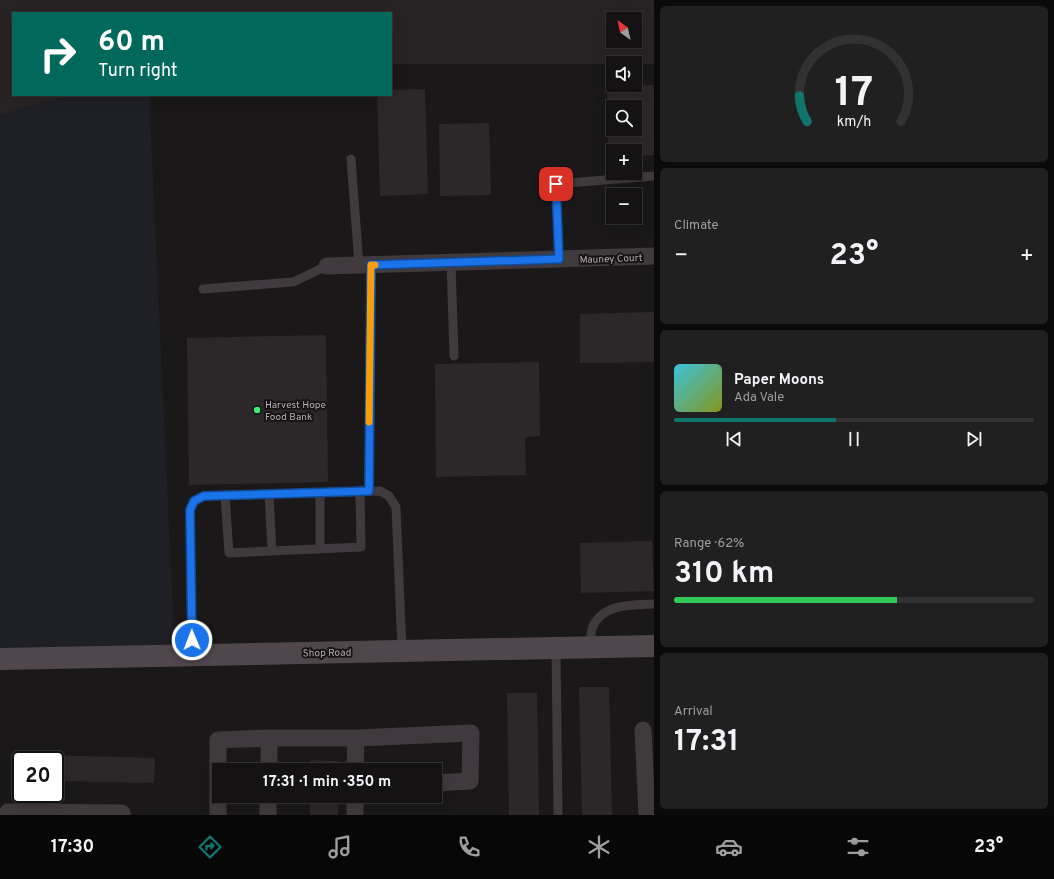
<!DOCTYPE html>
<meta charset="utf-8">
<style>
body{margin:0;font-family:Overpass,sans-serif;background:#212021;color:#f1f3f6;height:100vh;display:flex;flex-direction:column;font-size:15px;white-space:nowrap}
*{box-sizing:border-box;margin:0}
p{font-size:13px;color:#9d9ea0}
.icon{flex:none;width:22px;height:22px;fill:none;stroke:currentColor;stroke-width:2;stroke-linecap:round;stroke-linejoin:round}
.map{position:relative;flex:1;overflow:hidden}
.side{display:flex;flex-direction:column;gap:6px;padding:6px;background:#0b0a0a;width:400px}
.side>*{flex:none}
.hud{position:absolute;left:12px;top:12px;width:380px;height:84px;border-radius:0px;box-shadow:0 4px 16px #0002,0 0 0 1px #333233;background:#00695c;color:#fff;overflow:hidden}
.needle{width:26px;rotate:327deg}
.controls{position:absolute;left:606px;top:12px;display:grid;gap:8px}
.controls a{display:grid;place-items:center;width:36px;height:36px;border-radius:0px;background:#141213;box-shadow:0 4px 16px #0002,0 0 0 1px #333233;font-size:20px}
.speed{position:absolute;left:12px;top:751px;display:flex;gap:8px;font-size:20px;font-weight:700;text-align:center}
.speed>*{display:grid;place-content:center;width:52px;height:52px;border-radius:50%;background:#141213;box-shadow:0 4px 16px #0002,0 0 0 1px #333233;line-height:1}
.speed .limit{border:2px solid #111;border-radius:6px;background:#fff;color:#111}
.pin{position:absolute;display:grid;place-items:center;width:34px;height:34px;color:#fff;margin:-17px;border-radius:8px;box-shadow:0 2px 6px #0006}
.me{position:absolute;width:44px;margin:-22px;rotate:359deg;stroke-linejoin:round;filter:drop-shadow(0 0 3px #0008)}
.turn{display:flex;align-items:center;gap:14px;height:84px;padding:0 20px;font-size:18px}
.turn .icon{width:52px;height:52px;stroke-width:2.5}
.turn b{display:block;font-size:28px;line-height:34px}
.big{font-size:30px;font-weight:700;line-height:1.1}
.side .tile{flex:1;display:flex;flex-direction:column;justify-content:center;gap:6px;min-width:0;padding:0 14px;border-radius:6px;background:#212021}
.side .dial{align-items:center;gap:0}
.dial svg{height:104px;overflow:visible;fill:none;stroke:#333233;stroke-width:7;stroke-linecap:round;text-anchor:middle}
.dial text{fill:#f1f3f6;stroke:none}
.song{display:flex;align-items:center;gap:12px}
.cover{width:48px;height:48px;border-radius:6px;background:linear-gradient(135deg,hsl(190 70% 55%),hsl(70 70% 35%))}
.played{height:4px;border-radius:2px;background:linear-gradient(90deg,#0f766e 45%,#333233 45%)}
.keys{display:flex;justify-content:space-around;direction:ltr}
.heat{display:flex;justify-content:space-between;align-items:center;font-size:22px;direction:ltr}
.charge{height:6px;border-radius:3px;background:linear-gradient(90deg,#34c759 62%,#333233 0)}
.trip{position:absolute;left:212px;top:763px;width:230px;height:40px;border-radius:0px;background:#141213;box-shadow:0 4px 16px #0002,0 0 0 1px #333233;font-weight:700;line-height:40px;text-align:center}
.menu{display:flex;height:64px;justify-content:space-around;align-items:center;background:#080708;color:#9d9ea0}
.menu .icon{width:28px;height:28px}
.menu .on{color:#0f766e}
.menu b{font-size:18px;color:#f1f3f6}
main{display:flex;flex:1;min-height:0}
.map>svg:first-child{display:block}
.built{fill:#282426;fill-rule:evenodd}
.green{fill:#1e2026}
.building{fill:#2c282a;fill-rule:evenodd}
.lines{fill:none;stroke-linecap:round;stroke-linejoin:round}
.lane{stroke:#40393d;stroke-width:9}
.street{stroke:#40393d;stroke-width:17}
.secondary{stroke:#50474c;stroke-width:22}
.route-casing{stroke:#114b97;stroke-width:10}
.route{stroke:#1a73e8;stroke-width:7}
.slow{stroke:#f59e0b;stroke-width:7}
.poi-dot{fill:#3bf073;stroke:#161314;stroke-width:1.5}
.labels{text-anchor:middle;stroke-width:4;stroke-linejoin:round;paint-order:stroke}
.street-label{font-size:10px;fill:#baabb5;stroke:#161314}
.poi-label{font-size:10px;fill:#baabb5;stroke:#161314;text-anchor:start}
</style>
<main>
<div class="map">
<svg width="654" height="815" viewBox="0 0 654 815">
<rect width="100%" height="100%" fill="#1b1819"/>
<path class="built" d="M 0,0 L 654,0 L 654,64 L 635,64 L 635,63 L 613,63 L 613,64 L 391,64 L 391,13 L 13,13 L 13,95 L 71,95 L 0,115 ZM 613,19 L 635,19 L 635,41 L 613,41 Z"/>
<path class="green" d="M 71,95 L 149,95 L 175,656 L 0,659 L 0,115 Z"/>
<path class="building" d="M 654,85 L 654,155 L 635,156 L 635,151 L 613,151 L 613,156 L 608,156 L 607,86 ZM 613,107 L 635,107 L 635,129 L 613,129 Z
M 425,89 L 428,194 L 380,196 L 377,95 L 391,95 L 391,90 Z
M 489,123 L 491,195 L 440,196 L 439,124 Z
M 654,312 L 654,362 L 580,363 L 580,314 Z
M 326,335 L 328,482 L 189,485 L 187,338 Z
M 539,362 L 540,436 L 525,437 L 526,475 L 436,477 L 435,364 Z
M 652,541 L 654,591 L 581,593 L 580,543 Z
M 579,687 L 609,687 L 612,815 L 582,815 Z
M 507,693 L 537,693 L 539,815 L 509,815 Z
M 43,755 L 155,758 L 154,783 L 55,781 L 55,760 L 43,760 Z
M 311,760 L 339,761 L 339,770 L 311,770 Z
M 310,796 L 339,796 L 338,815 L 310,815 Z"/>
<g class="lines">
<path class="lane" d="M 351,159 L 359,265
M 559,259 L 556,184 L 654,176
M 451,263 L 454,356
M 203,289 L 293,282 L 327,266
M 369,491 L 371,265
M 269,494 L 272,551
M 225,495 L 229,553 L 361,547 L 360,492
M 320,549 L 320,493
M 590,647 C 591,641 590,631 593,626 C 604,603 633,605 654,604
M 556,648 L 558,815
M 192,655 L 190,510 L 194,501 L 204,496 L 380,491 L 389,496 L 396,507 L 402,651"/>
<path class="street" d="M 327,266 L 654,256
M 643,730 L 647,815
M 356,738 L 471,733 L 470,781 L 435,783
M 269,770 L 269,738 L 356,738 L 355,770
M 8,815 L 8,812 L 122,813 L 122,815
M 218,815 L 218,740 L 269,738
M 268,815 L 268,796
M 355,815 L 355,796"/>
<path class="secondary" d="M 0,659 L 654,646"/>
</g>
<g class="lines">
<defs>
<path id="route" d="M 192,640 L 190,510 L 194,501 L 204,496 L 369,491 L 371,265 L 559,259 L 556,184"/>
</defs>
<use href="#route" class="route-casing"/>
<use href="#route" class="route"/>
<path class="slow" d="M 369,422 L 371,265 L 375,265"/>
</g>
<circle class="poi-dot" cx="257" cy="410" r="4"/>
<g class="labels">
<g class="street-label">
<text transform="translate(611 258) rotate(-2)" y="4">Mauney Court</text>
<text transform="translate(327 652) rotate(-1)" y="4">Shop Road</text>
</g>
<g class="poi-label">
<text x="265" y="408">Harvest Hope<tspan x="265" dy="12">Food Bank</tspan></text>
</g>
</g>
</svg>
<div class="controls">
<a><svg class="needle" viewBox="-14 -14 28 28"><path d="M0-13l5 13h-10z" fill="#e53935"/><path d="M0 13l5-13h-10z" fill="#9d9ea0"/></svg></a>
<a><svg class="icon" aria-label="sound" viewBox="0 0 24 24"><path d="M4 9h4l5-4v14l-5-4H4zM17 9q2 3 0 6"/></svg></a>
<a><svg class="icon" aria-label="search" viewBox="0 0 24 24"><circle cx="10" cy="10" r="6"/><path d="M15 15l6 6"/></svg></a>
<a>+</a>
<a>−</a>
</div>
<div class="speed"><div class="limit">20</div></div>
<div class="pin" style="left:556px;top:184px;background:#d93025"><svg class="icon" aria-label="arrive" viewBox="0 0 24 24"><path d="M6 21V4h12l-3 4 3 4H6"/></svg></div>
<svg class="me" style="left:192px;top:640px" viewBox="-20 -20 40 40"><circle r="17" fill="#1a73e8" stroke="#fff" stroke-width="3"/><path d="M0-11L8 9 0 5-8 9z" fill="#fff"/></svg>
<div class="trip">17:31 · 1 min · 350 m</div>
<div class="hud">
<div class="turn"><svg class="icon" aria-label="right" viewBox="0 0 24 24"><path d="M7 20v-9h11M14 6l5 5-5 5"/></svg><div><b>60 m</b>Turn right</div></div>
</div>
</div>
<section class="side">
<div class="tile dial"><svg viewBox="0 0 100 80">
<path d="M14 69A42 42 0 1 1 86 69"/>
<path d="M14 69A42 42 0 0 1 8 49" stroke="#0f766e"/>
<text x="50" y="56" font-size="32" font-weight="700">17</text>
<text x="50" y="72" font-size="11">km/h</text>
</svg></div>
<div class="tile"><p>Climate</p>
<div class="heat"><a>−</a><b class="big">23°</b><a>+</a></div>
</div>
<div class="tile">
<div class="song"><i class="cover"></i><div><b>Paper Moons</b><p>Ada Vale</p></div></div>
<div class="played"></div>
<div class="keys"><svg class="icon" aria-label="previous" viewBox="0 0 24 24"><path d="M18 5L8 12l10 7zM5 5v14"/></svg><svg class="icon" aria-label="pause" viewBox="0 0 24 24"><path d="M8 5v14M16 5v14"/></svg><svg class="icon" aria-label="next" viewBox="0 0 24 24"><path d="M6 5l10 7-10 7zM19 5v14"/></svg></div>
</div>
<div class="tile"><p>Range · 62%</p><b class="big">310 km</b><div class="charge"></div></div>
<div class="tile"><p>Arrival</p><b class="big">17:31</b></div>
</section>
</main>
<nav class="menu">
<b>17:30</b>
<svg class="icon on" aria-label="directions" viewBox="0 0 24 24"><path d="M12 3l9 9-9 9-9-9zM9 14v-3h6M13 9l2 2-2 2"/></svg>
<svg class="icon" aria-label="music" viewBox="0 0 24 24"><path d="M9 18V5l10-2v13"/><circle cx="6" cy="18" r="3"/><circle cx="16" cy="16" r="3"/></svg>
<svg class="icon" aria-label="phone" viewBox="0 0 24 24"><path d="M5 4h4l2 5-3 2q2 4 5 5l2-3 5 2v4C11 20 4 13 5 4z"/></svg>
<svg class="icon" aria-label="climate" viewBox="0 0 24 24"><path d="M12 3v18M4 7l16 10M4 17L20 7"/></svg>
<svg class="icon" aria-label="car" viewBox="0 0 24 24"><path d="M5 17H2v-5l4-1 3-4h7l3 4 3 1v5h-3M9 17h6M6 11h13"/><circle cx="7" cy="17" r="2"/><circle cx="17" cy="17" r="2"/></svg>
<svg class="icon" aria-label="filters" viewBox="0 0 24 24"><path d="M4 7h16M4 17h16"/><circle cx="9" cy="7" r="2"/><circle cx="15" cy="17" r="2"/></svg>
<b>23°</b>
</nav>
